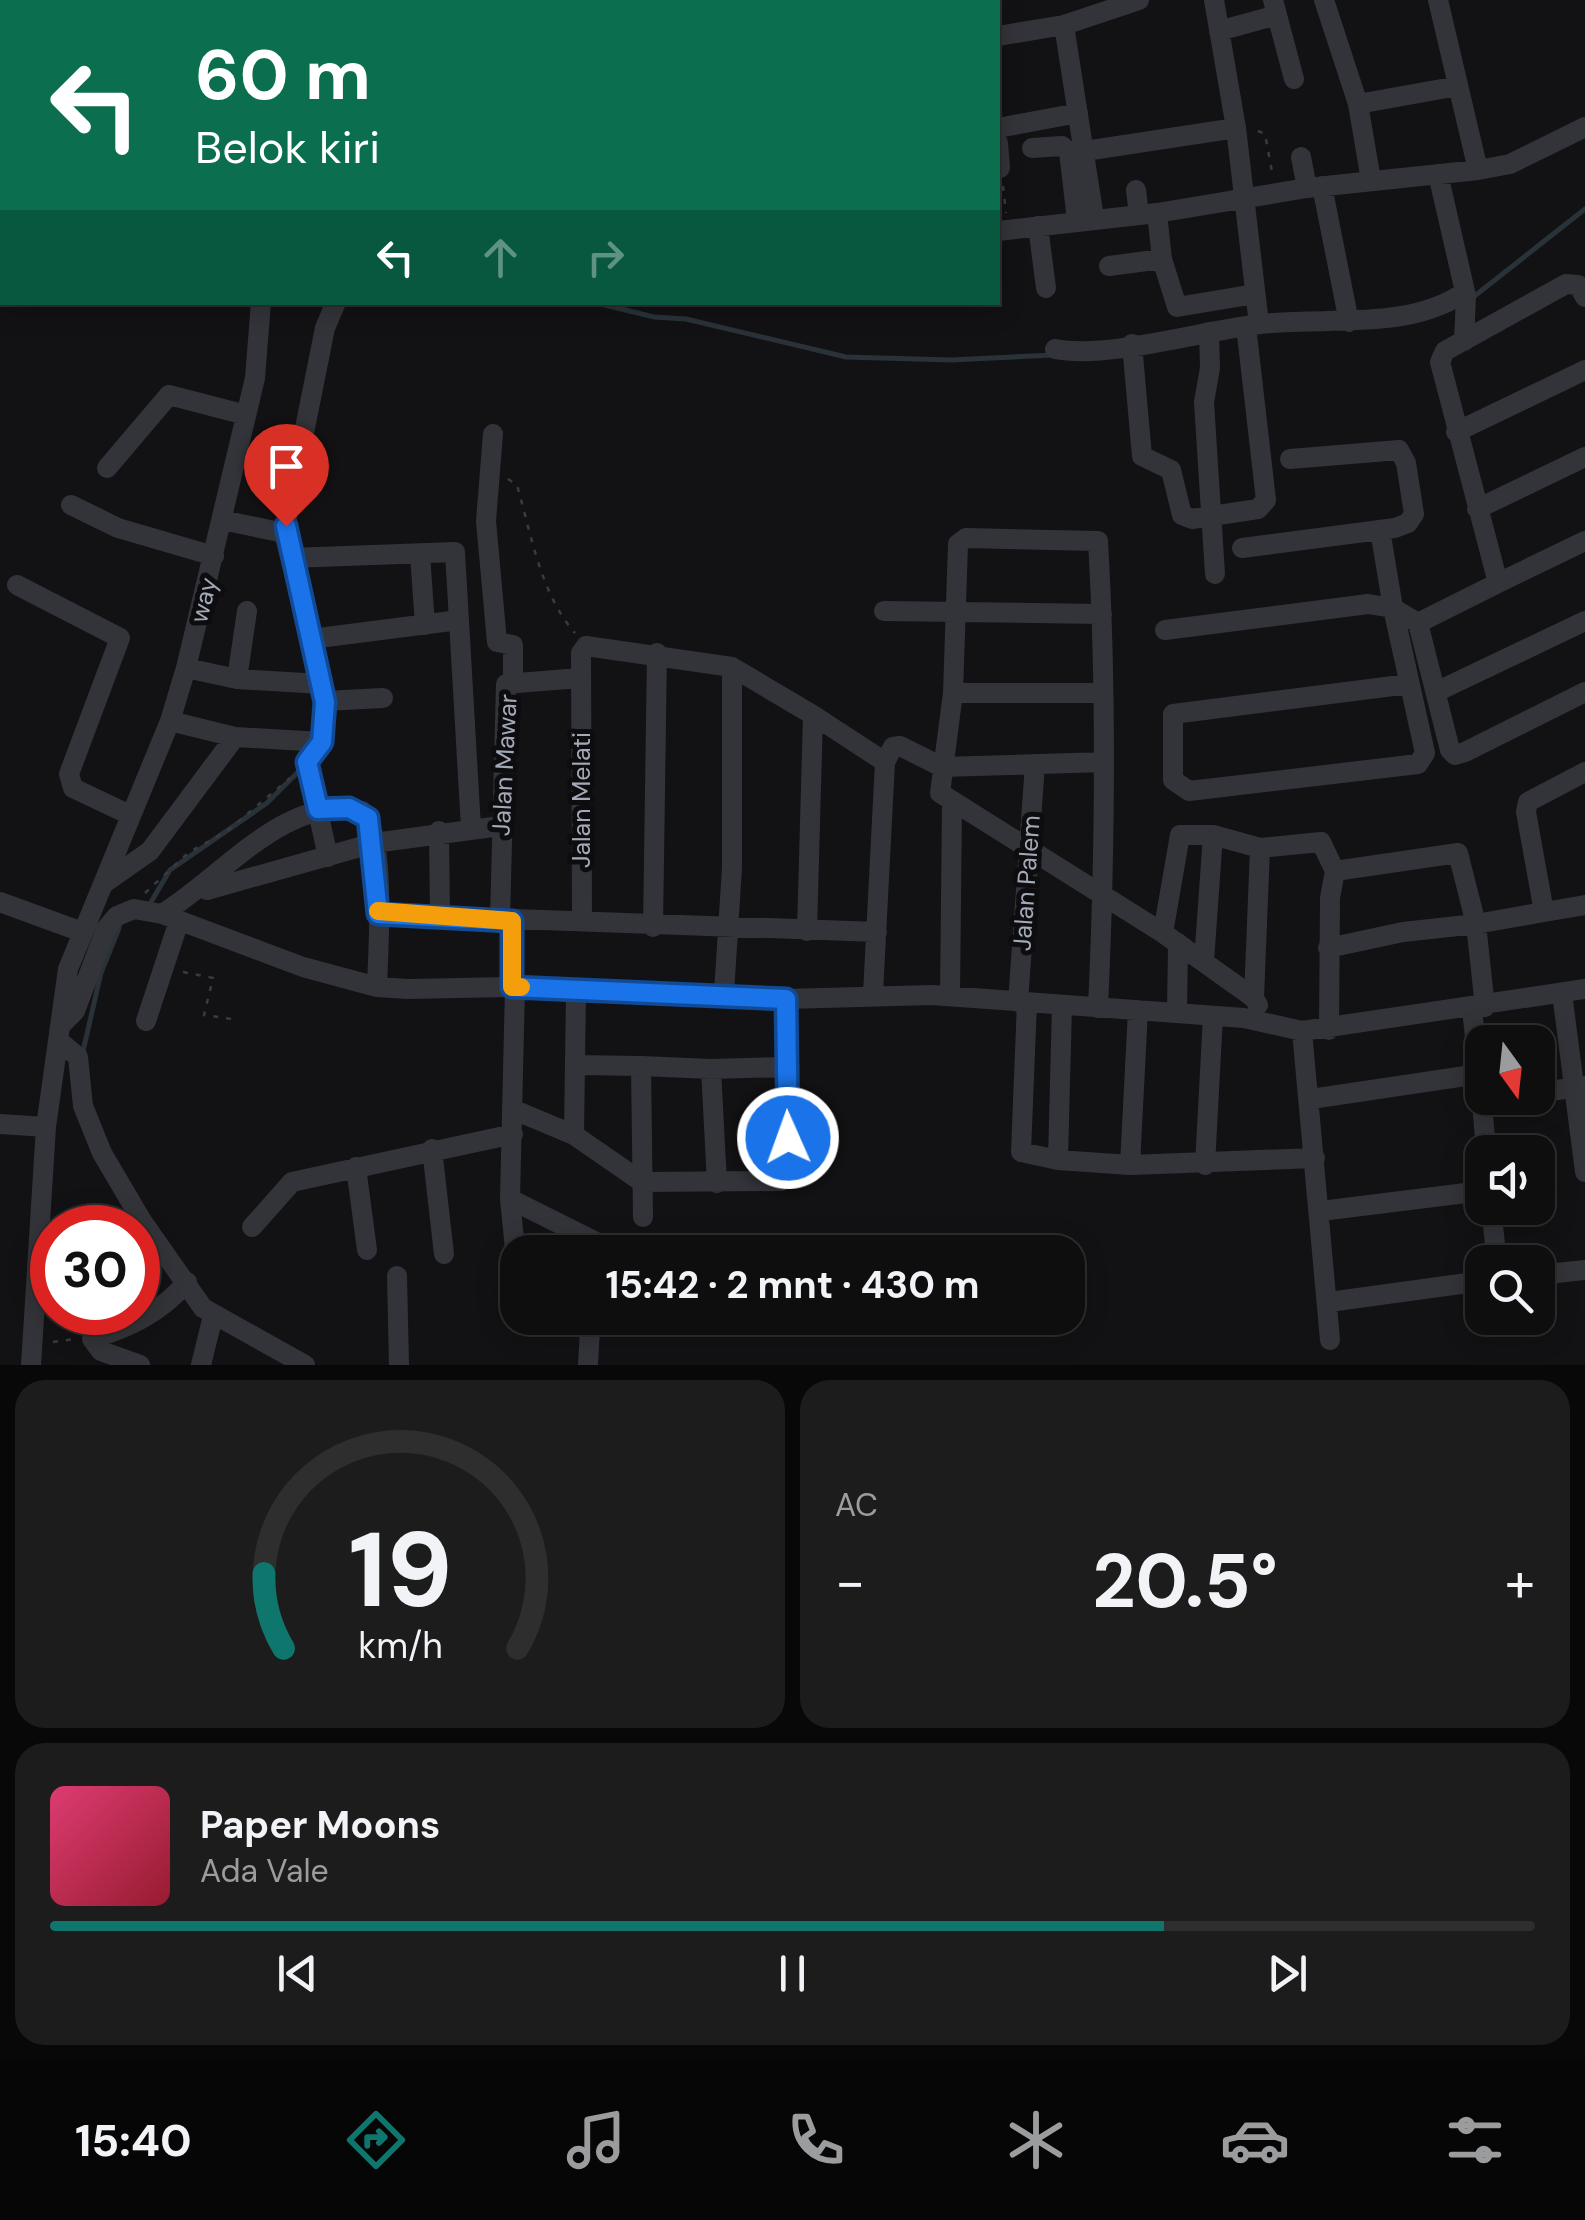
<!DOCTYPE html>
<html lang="id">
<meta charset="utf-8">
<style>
body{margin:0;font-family:"DM Sans",sans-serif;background:#1c1c1d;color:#f1f3f6;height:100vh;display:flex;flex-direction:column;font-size:38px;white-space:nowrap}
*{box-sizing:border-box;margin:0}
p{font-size:32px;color:#9b9c9e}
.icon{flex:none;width:55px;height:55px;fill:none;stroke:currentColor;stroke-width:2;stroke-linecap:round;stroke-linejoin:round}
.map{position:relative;height:1365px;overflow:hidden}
.panel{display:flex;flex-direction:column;gap:15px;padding:15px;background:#080808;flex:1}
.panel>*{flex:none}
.top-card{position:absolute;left:0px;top:0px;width:1000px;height:305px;box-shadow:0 5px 25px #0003,0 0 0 2px #2e2e2f;background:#0b6e4f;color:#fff;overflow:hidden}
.needle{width:65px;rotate:165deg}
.tools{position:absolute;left:1465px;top:1025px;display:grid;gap:20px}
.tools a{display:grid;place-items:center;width:90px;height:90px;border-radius:20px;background:#0e0e0f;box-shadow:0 5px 25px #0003,0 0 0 2px #2e2e2f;font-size:50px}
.speed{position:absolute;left:30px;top:1205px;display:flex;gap:20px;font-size:50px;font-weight:700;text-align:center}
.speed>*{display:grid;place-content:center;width:130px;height:130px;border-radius:50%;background:#0e0e0f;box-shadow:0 5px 25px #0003,0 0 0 2px #2e2e2f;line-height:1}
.speed .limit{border:15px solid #d22;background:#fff;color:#111}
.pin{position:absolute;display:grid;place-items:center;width:85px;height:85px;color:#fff;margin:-102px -42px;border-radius:50% 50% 50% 0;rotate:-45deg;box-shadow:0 0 10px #0007}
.pin .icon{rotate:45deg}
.me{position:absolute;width:110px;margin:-55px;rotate:358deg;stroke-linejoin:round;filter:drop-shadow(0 0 8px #0008)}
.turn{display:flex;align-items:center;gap:35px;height:210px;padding:0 30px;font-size:45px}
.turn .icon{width:130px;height:130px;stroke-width:2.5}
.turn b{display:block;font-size:70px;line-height:85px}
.lanes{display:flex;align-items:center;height:95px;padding:0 30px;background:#0003;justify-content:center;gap:50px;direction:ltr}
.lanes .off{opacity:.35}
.big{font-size:75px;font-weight:700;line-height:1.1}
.panel .tile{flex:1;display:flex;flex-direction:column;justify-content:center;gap:15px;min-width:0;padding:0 35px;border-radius:30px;background:#1c1c1d}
.panel .dial{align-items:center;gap:0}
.dial svg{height:260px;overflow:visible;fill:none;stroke:#2e2e2f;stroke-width:7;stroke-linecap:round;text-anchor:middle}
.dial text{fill:#f1f3f6;stroke:none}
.song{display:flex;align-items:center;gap:30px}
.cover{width:120px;height:120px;border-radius:15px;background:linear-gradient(135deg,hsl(340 70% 55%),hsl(350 70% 35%))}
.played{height:10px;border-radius:5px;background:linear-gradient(90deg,#0f766e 75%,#2e2e2f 75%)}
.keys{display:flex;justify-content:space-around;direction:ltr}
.heat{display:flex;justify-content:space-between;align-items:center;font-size:55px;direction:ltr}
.panel .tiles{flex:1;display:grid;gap:15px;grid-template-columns:1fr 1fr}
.tile:last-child{grid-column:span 2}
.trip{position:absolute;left:500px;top:1235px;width:585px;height:100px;border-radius:30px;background:#0e0e0f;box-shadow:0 5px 25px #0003,0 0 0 2px #2e2e2f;font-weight:700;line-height:100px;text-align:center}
.menu{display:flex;height:160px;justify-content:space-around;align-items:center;background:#060606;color:#9b9c9e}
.menu .icon{width:70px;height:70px}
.menu .selected{color:#0f766e}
.menu b{font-size:45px;color:#f1f3f6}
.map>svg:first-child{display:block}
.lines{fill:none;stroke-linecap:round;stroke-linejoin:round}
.stream{stroke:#283238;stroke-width:5}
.path{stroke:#393b40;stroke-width:2.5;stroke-dasharray:5 8;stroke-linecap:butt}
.minor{stroke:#333439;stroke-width:20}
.route-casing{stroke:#114b97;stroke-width:25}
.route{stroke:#1a73e8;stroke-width:18}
.slow{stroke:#f59e0b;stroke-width:18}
.labels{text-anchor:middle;stroke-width:10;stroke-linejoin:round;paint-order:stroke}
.street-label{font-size:25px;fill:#a3a9b6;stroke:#0d0d0f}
</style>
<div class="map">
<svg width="1585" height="1365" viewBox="0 0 1585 1365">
<rect width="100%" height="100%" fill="#121214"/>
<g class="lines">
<path class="stream" d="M 1472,298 L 1585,209
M 593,302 L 654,317 L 686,319 L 846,357 L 951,360 L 1054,355
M 151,902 L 170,870 L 267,803 L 303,767
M 83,1051 L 101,973 L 119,928"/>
<path class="path" d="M 1258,131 L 1265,134 L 1273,177
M 1003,186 L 1006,213
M 508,479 L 517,485 C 531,534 541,595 575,633
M 145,893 L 188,853 L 227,831 L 290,778
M 183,972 L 213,978 L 204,1015 L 239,1020
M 61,1225 L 117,1213
M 53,1342 L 75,1339"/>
<path class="minor" d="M 117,0 L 118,2
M 306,0 L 306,2
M 448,0 L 448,2
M 681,0 L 682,2
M 726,0 L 726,2
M 891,0 L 891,2
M 980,0 L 980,2
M 1324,0 L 1358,104 L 1458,86
M 1438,0 L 1478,170
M 23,2 L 44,0
M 486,2 L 492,0
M 807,2 L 807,0
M 0,5 L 2,5
M 1277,15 L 1294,79
M 1064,25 L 1094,218
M 1219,31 L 1277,15 L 1273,0
M 998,36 L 1064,25 L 1139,0
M 1358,104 L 1371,180
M 0,106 L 2,106
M 998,128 L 1078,113
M 1236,128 L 1259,324
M 998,143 L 1000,168
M 1032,148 L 1062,146 L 1069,152 L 1077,220
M 1085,151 L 1236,128 L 1214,0
M 1301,157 L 1307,188
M 1438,174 L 1466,296 L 1464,341
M 1322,186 L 1349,322
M 1136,190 L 1139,215
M 1157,213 L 1162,259 L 1177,307 L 1255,294
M 1038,226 L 1046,288
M 998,231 L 1157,213 L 1307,188 L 1478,170 L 1510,164 L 1585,127
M 1109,266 L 1162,259
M 1585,297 L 1578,285 L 1566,284 L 1445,351 L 1440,362 L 1498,583 L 1585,541
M 1209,332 L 1210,368 L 1204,402 L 1215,574
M 1132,344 L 1142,456 L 1171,470 L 1182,515 L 1192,519 L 1258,509 L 1266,500 L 1246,326
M 1055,349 C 1106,359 1199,332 1253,325 C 1321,315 1405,333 1465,292
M 1456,432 L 1585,370
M 493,434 L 486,521 L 497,642 L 513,645 L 513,681
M 107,468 L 169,395 L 246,415
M 71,505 L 118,528 L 214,556
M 1477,509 L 1585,457
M 222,520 L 284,533
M 1242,548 L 1395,528 L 1408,523 L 1414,514 L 1406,463 L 1399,450 L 1290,459
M 420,554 L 425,625
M 290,558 L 455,552 L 471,828
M 1498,583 L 1418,623 L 1450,750 L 1455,755 L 1465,752 L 1585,692
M 17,585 L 120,638 L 69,774 L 73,788 L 130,815
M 884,611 L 1102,614
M 1165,630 L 1368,604 L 1393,608 L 1380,530
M 311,639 L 459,620
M 732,667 L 813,715 L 807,931
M 186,668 L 237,679 L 322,684
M 237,679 L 247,611
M 1409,684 L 1173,714 L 1173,780 L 1189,791 L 1418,764 L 1425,753 L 1393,608 L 1418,623
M 1436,692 L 1585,621
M 953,693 L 1103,693
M 325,701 L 383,698
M 813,715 L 885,762
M 170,721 L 235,737 L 322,742
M 1585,772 L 1528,802 L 1526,812 L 1544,912 L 1585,905
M 439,831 L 440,917
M 328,857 L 307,762 L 322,742 L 325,701 L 284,533 L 325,328 L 336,302
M 103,884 L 150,851 L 235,737
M 207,890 L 374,843 L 500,826
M 0,902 L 82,932
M 162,914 C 223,877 286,793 362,811 C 387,838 378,948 377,987
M 378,914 L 877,932
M 500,920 L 506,684 L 580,678
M 582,922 L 581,653 L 586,646 L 732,667 L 732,868 L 724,993
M 653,927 L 657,653
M 1163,933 L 1180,835 L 1213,835 L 1260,848 L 1321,842 L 1335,871 L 1330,898 L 1329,1030
M 1328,948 L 1403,932 L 1476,924 L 1458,853 L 1335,871
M 1204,961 L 1213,835
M 512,987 L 512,921
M 515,987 L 510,1199 L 518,1279
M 1562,993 L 1585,1172
M 873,994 L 885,762 L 893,747 L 900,746 L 942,767 L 1104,762
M 950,997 L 952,803
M 1018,1002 L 1035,764
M 1027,1002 L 1021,1152 L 1058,1160
M 1062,1005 L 1058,1160 L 1130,1165 L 1315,1158
M 1258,1005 L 1254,998 L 1260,848
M 1485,1007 L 1476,924 L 1544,912
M 1098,1008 C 1105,853 1107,696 1098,541 L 966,538 L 958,544 L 953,693 L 940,793 L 1163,933 L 1254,998
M 1472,1009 L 1482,1101 L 1505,1098
M 1177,1013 L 1178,943
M 146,1021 L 179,921
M 62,1024 L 75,1011 L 106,929 L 117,916 L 134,909 L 162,914 L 303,967 L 377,987 L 408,989 L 515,987 L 786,999 L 932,995 L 1244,1018 L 1302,1031 L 1585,989
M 1302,1031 L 1330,1340
M 59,1041 L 78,1057 L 83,1106 L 102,1153 L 142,1221 L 203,1308 L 305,1365
M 577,1065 L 641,1066 L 643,1217
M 641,1066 L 711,1069 L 717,1183
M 711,1069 L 785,1067
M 1538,1093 L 1583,1086
M 1311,1099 L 1479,1074
M 1482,1101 L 1486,1152
M 512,1109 L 574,1135 L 642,1182 L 781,1181 L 789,1174 L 786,999
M 0,1124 L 46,1127
M 574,1135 L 576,990
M 432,1149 L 444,1254
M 1130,1165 L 1138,1010
M 1205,1165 L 1213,1016
M 356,1167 L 367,1250
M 510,1199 L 616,1252
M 1491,1208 L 1497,1262
M 1321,1211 L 1482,1191
M 252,1227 L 292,1182 L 513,1134
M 1538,1275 L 1585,1270
M 397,1276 L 399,1365
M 1329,1302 L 1482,1281
M 575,1318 L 590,1328 L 672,1318
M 31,1365 L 46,1127 L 68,969 L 170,721 L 186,668 L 255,378 L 261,302
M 140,1365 L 101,1351 L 92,1339 C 131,1327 160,1313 187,1282
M 201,1365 L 213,1316
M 588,1365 L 590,1328"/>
</g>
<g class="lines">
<defs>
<path id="route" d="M 286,526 L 325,702 L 322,742 L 307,762 L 318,809 L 349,808 L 368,818 L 378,914 L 512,921 L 512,987 L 786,999 L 788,1138"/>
</defs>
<use href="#route" class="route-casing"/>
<use href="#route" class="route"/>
<path class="slow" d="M 378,911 L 512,921 L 512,987 L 521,987"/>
</g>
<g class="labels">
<g class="street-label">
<text transform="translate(203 600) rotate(-76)" y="9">way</text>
<text transform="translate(504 765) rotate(-87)" y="9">Jalan Mawar</text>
<text transform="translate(581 800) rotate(-90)" y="9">Jalan Melati</text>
<text transform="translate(1026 883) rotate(-86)" y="9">Jalan Palem</text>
</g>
</g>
</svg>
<div class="tools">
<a><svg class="needle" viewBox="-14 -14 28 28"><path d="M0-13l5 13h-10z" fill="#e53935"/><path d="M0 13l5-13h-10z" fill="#9b9c9e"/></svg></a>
<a><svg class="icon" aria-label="sound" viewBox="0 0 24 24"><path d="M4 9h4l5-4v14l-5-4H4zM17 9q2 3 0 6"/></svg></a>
<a><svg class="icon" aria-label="search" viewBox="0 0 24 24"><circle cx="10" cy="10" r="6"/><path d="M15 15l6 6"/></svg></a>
</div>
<div class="speed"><div class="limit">30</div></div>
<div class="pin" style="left:286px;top:526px;background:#d93025"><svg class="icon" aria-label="arrive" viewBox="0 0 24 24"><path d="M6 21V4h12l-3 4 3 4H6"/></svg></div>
<svg class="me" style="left:788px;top:1138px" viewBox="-20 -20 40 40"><circle r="17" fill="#1a73e8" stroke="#fff" stroke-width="3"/><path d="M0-11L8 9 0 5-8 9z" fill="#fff"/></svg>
<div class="trip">15:42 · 2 mnt · 430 m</div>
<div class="top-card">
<div class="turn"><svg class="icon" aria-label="left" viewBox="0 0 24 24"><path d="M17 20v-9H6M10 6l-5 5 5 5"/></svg><div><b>60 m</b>Belok kiri</div></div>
<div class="lanes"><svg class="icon" aria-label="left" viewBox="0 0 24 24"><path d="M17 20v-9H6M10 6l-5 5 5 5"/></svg><svg class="icon off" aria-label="ahead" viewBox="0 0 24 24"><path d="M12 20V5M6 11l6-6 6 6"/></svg><svg class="icon off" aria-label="right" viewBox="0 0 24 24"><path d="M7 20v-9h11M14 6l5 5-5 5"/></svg></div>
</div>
</div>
<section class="panel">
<div class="tiles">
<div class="tile dial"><svg viewBox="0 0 100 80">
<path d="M14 69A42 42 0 1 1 86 69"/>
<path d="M14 69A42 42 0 0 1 8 46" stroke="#0f766e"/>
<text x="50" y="56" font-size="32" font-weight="700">19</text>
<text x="50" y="72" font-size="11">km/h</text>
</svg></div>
<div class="tile"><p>AC</p>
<div class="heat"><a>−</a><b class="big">20.5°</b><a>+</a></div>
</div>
<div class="tile">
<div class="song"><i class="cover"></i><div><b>Paper Moons</b><p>Ada Vale</p></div></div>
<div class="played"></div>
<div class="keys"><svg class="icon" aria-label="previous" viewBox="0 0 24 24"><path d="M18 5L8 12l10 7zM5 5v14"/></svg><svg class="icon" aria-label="pause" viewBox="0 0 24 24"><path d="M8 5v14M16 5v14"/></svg><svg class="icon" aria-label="next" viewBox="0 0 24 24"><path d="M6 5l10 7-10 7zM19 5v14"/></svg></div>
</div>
</div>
</section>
<nav class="menu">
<b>15:40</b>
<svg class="icon selected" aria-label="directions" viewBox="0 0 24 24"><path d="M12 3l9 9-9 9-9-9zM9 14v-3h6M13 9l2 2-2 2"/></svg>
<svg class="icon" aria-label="music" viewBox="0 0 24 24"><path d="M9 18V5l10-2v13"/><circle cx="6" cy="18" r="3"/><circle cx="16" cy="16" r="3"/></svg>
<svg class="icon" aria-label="phone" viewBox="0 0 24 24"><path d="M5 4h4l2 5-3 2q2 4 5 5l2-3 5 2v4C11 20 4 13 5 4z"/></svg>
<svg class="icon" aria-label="climate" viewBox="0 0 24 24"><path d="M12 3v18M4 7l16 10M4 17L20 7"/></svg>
<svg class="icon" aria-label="car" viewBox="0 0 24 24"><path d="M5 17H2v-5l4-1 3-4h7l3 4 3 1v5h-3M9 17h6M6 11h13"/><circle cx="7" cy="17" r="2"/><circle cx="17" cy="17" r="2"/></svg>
<svg class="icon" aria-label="filters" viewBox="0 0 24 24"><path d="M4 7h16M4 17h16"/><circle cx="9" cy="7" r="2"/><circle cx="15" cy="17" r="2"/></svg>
</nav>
